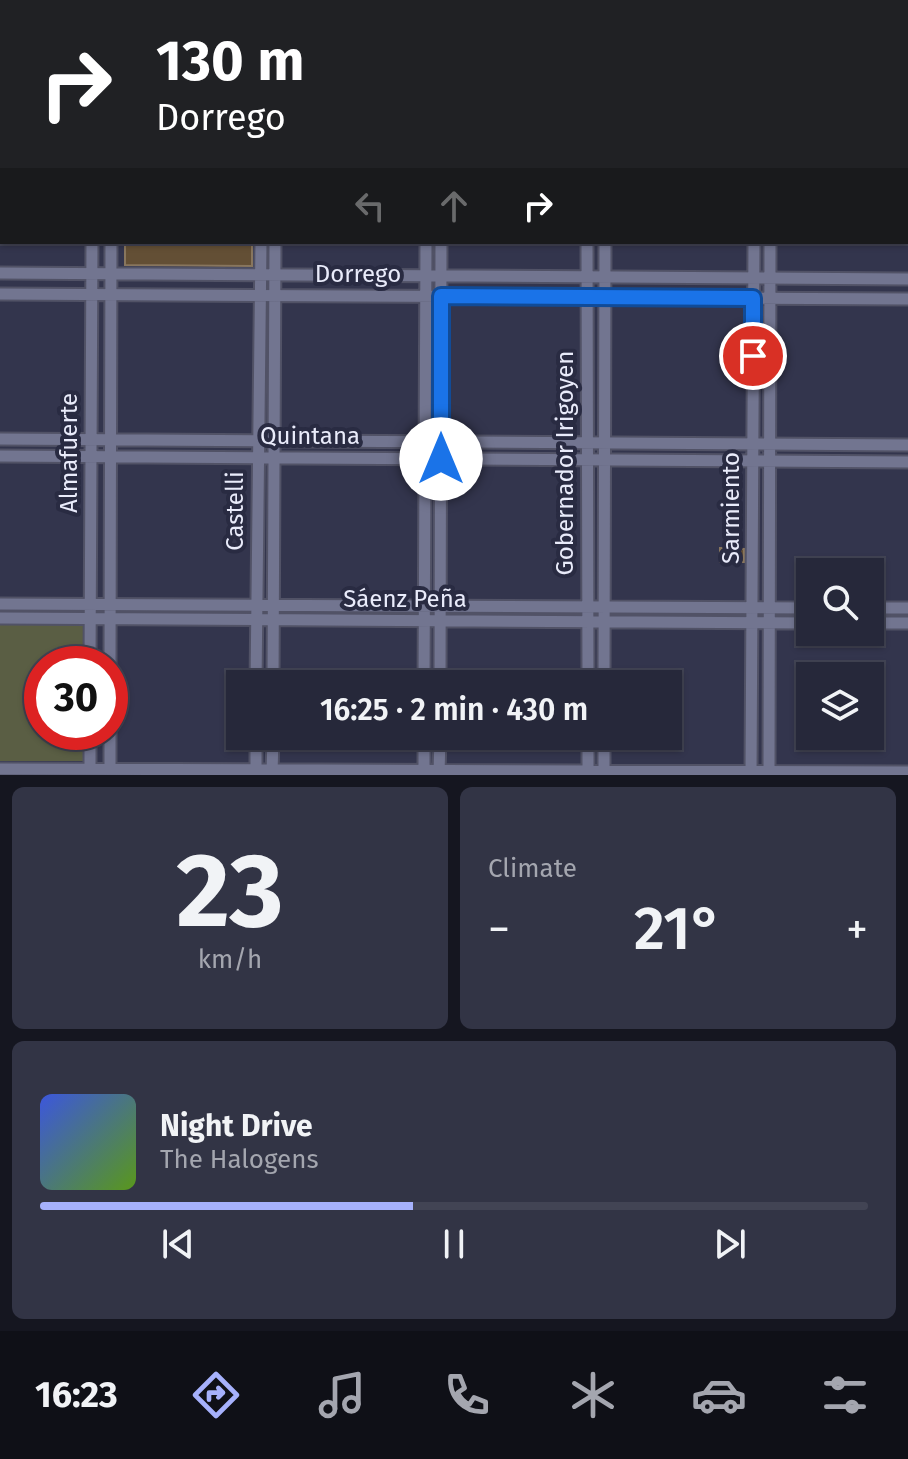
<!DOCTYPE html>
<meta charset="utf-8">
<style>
body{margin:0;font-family:"Fira Sans",sans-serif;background:#323445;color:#f1f3f6;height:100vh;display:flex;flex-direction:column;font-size:30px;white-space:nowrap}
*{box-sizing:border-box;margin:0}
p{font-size:26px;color:#a4a6af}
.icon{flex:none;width:44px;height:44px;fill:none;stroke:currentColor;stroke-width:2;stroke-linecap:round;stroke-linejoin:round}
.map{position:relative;height:775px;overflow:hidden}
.drawer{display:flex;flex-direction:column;gap:12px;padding:12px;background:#151620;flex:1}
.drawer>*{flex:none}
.hud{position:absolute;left:0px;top:0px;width:908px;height:244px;box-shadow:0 2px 6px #0004,0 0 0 2px #424454;background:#202124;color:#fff;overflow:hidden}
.buttons{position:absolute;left:796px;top:558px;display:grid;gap:16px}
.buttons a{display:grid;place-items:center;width:88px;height:88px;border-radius:0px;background:#26283a;box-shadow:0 2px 6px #0004,0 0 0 2px #424454;font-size:40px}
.speed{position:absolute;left:24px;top:646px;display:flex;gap:16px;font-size:40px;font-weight:700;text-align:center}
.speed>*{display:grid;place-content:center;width:104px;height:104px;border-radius:50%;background:#26283a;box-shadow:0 2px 6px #0004,0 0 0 2px #424454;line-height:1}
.speed .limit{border:12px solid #d22;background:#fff;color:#111}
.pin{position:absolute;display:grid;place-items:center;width:68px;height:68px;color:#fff;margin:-34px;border:4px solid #fff;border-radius:50%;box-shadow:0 2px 8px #0007}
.me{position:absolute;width:88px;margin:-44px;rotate:0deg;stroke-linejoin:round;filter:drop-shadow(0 0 6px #0008)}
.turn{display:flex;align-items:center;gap:28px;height:168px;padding:0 24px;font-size:36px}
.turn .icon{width:104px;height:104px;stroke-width:2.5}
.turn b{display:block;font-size:56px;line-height:68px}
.lanes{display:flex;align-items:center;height:76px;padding:0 24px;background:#0003;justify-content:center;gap:40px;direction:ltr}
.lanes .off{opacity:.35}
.big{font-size:60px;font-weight:600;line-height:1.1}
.drawer .card{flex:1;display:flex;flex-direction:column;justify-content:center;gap:12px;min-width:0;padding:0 28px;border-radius:12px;background:#323445}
.drawer .dial{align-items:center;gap:0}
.dial b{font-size:104px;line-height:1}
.song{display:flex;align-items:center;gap:24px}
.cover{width:96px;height:96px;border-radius:12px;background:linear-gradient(135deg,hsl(230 70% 55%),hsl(90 70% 35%))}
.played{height:8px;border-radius:4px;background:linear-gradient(90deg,#a6b1fc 45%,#424454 45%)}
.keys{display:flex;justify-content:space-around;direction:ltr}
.heat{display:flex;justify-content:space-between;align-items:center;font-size:44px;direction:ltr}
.drawer .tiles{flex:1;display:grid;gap:12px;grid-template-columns:1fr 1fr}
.card:last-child{grid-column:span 2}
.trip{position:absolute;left:226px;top:670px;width:456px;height:80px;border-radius:0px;background:#26283a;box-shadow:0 2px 6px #0004,0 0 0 2px #424454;font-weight:600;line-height:80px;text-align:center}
.tab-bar{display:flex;height:128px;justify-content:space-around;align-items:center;background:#0f1017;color:#a4a6af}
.tab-bar .icon{width:56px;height:56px}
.tab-bar .active{color:#a6b1fc}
.tab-bar b{font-size:36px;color:#f1f3f6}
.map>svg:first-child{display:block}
.green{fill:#5a5e44}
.building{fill:#634f35;stroke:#88765e;stroke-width:2}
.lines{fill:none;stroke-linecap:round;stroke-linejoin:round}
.minor-casing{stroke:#515266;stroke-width:15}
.minor{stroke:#727590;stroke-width:11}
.route-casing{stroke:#114b97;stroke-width:20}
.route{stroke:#1a73e8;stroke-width:14}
.labels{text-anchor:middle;stroke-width:8;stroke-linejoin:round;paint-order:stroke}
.street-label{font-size:24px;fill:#e9ebfa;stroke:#292b42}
</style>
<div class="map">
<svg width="908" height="775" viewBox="0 0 908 775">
<rect width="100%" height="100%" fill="#33354d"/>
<path class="green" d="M 0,625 L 84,625 L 84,664 L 42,664 L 42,732 L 83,732 L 83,761 L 0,761 Z"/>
<path class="building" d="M 125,242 L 252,242 L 252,266 L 125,265 Z
M 720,548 L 744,549 L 744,562 L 720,562 Z"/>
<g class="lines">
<defs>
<path id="minor" d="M 260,0 L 260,2
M 427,0 L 427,2
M 93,2 L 93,0
M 112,2 L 112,0
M 276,2 L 276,0
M 442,2 L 442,0
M 588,2 L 588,0
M 606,2 L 606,0
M 755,2 L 755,0
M 771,2 L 771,0
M 0,110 L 2,110
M 906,112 L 908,112
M 0,126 L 2,126
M 906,129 L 908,129
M 587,242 L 588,684
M 0,273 L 908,279
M 0,294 L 908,299
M 0,439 L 908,445
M 0,456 L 908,462
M 0,604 L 810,608
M 870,608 L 908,608
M 0,618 L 810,623
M 870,623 L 908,623
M 90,664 L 92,242
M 110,664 L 111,242
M 256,684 L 261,242
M 273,684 L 275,242
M 424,684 L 426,242
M 440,684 L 441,242
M 604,684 L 605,242
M 90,732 L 90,775
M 588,736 L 588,775
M 0,769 L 908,772
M 110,774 L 110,732
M 272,774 L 273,736
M 439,774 L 440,736
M 604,774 L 604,736
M 256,775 L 256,736
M 424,775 L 424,736
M 751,775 L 754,242
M 769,775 L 770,242"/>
</defs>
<use href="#minor" class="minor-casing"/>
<use href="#minor" class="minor"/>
</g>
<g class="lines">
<defs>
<path id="route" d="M 441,459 L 441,296 L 753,298 L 753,356"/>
</defs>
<use href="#route" class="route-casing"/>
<use href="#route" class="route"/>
</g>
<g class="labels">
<g class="street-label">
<text x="358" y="282">Dorrego</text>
<text x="310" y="444">Quintana</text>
<text transform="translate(69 453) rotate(-90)" y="8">Almafuerte</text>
<text transform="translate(565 463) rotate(-90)" y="8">Gobernador Irigoyen</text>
<text transform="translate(731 508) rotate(-90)" y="8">Sarmiento</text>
<text transform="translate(235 511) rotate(-90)" y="8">Castelli</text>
<text x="405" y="607">Sáenz Peña</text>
</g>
</g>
</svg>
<div class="buttons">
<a><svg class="icon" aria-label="search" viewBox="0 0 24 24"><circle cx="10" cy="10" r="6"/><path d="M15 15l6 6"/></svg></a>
<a><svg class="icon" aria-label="layers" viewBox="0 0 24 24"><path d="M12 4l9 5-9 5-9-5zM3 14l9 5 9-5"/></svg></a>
</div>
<div class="speed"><div class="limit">30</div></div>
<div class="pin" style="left:753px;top:356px;background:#d93025"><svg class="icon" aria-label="arrive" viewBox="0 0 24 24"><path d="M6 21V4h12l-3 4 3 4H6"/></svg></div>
<svg class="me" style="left:441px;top:459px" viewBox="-20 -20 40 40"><circle r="19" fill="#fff"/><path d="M0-13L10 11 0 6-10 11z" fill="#1a73e8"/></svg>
<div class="trip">16:25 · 2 min · 430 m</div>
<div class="hud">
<div class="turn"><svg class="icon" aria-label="right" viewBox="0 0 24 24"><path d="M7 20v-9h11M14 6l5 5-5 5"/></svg><div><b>130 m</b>Dorrego</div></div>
<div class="lanes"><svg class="icon off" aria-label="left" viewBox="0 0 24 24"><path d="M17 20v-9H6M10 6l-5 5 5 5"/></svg><svg class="icon off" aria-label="ahead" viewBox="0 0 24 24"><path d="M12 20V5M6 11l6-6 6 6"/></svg><svg class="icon" aria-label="right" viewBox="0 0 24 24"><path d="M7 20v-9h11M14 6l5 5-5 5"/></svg></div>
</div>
</div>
<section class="drawer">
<div class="tiles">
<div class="card dial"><b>23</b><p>km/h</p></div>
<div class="card"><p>Climate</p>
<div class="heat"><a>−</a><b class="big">21°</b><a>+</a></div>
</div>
<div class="card">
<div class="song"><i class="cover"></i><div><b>Night Drive</b><p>The Halogens</p></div></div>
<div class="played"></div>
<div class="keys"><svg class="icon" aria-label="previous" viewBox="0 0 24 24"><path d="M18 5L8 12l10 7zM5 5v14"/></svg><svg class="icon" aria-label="pause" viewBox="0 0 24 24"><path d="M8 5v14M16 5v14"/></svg><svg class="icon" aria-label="next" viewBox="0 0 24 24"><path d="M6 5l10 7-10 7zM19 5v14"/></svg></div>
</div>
</div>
</section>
<nav class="tab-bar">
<b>16:23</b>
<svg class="icon active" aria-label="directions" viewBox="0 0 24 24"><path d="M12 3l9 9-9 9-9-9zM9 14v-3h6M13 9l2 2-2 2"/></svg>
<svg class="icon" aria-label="music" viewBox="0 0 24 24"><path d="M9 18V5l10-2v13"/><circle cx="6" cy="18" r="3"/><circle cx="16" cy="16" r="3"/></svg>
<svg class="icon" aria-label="phone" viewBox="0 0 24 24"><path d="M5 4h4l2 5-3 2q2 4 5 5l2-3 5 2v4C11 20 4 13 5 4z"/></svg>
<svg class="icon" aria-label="climate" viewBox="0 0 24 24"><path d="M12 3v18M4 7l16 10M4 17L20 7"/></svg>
<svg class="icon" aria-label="car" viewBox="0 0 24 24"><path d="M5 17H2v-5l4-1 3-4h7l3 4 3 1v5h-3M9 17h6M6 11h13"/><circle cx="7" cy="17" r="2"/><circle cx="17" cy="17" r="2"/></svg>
<svg class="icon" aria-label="filters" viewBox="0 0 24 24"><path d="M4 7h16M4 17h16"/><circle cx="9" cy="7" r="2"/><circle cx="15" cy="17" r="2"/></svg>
</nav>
